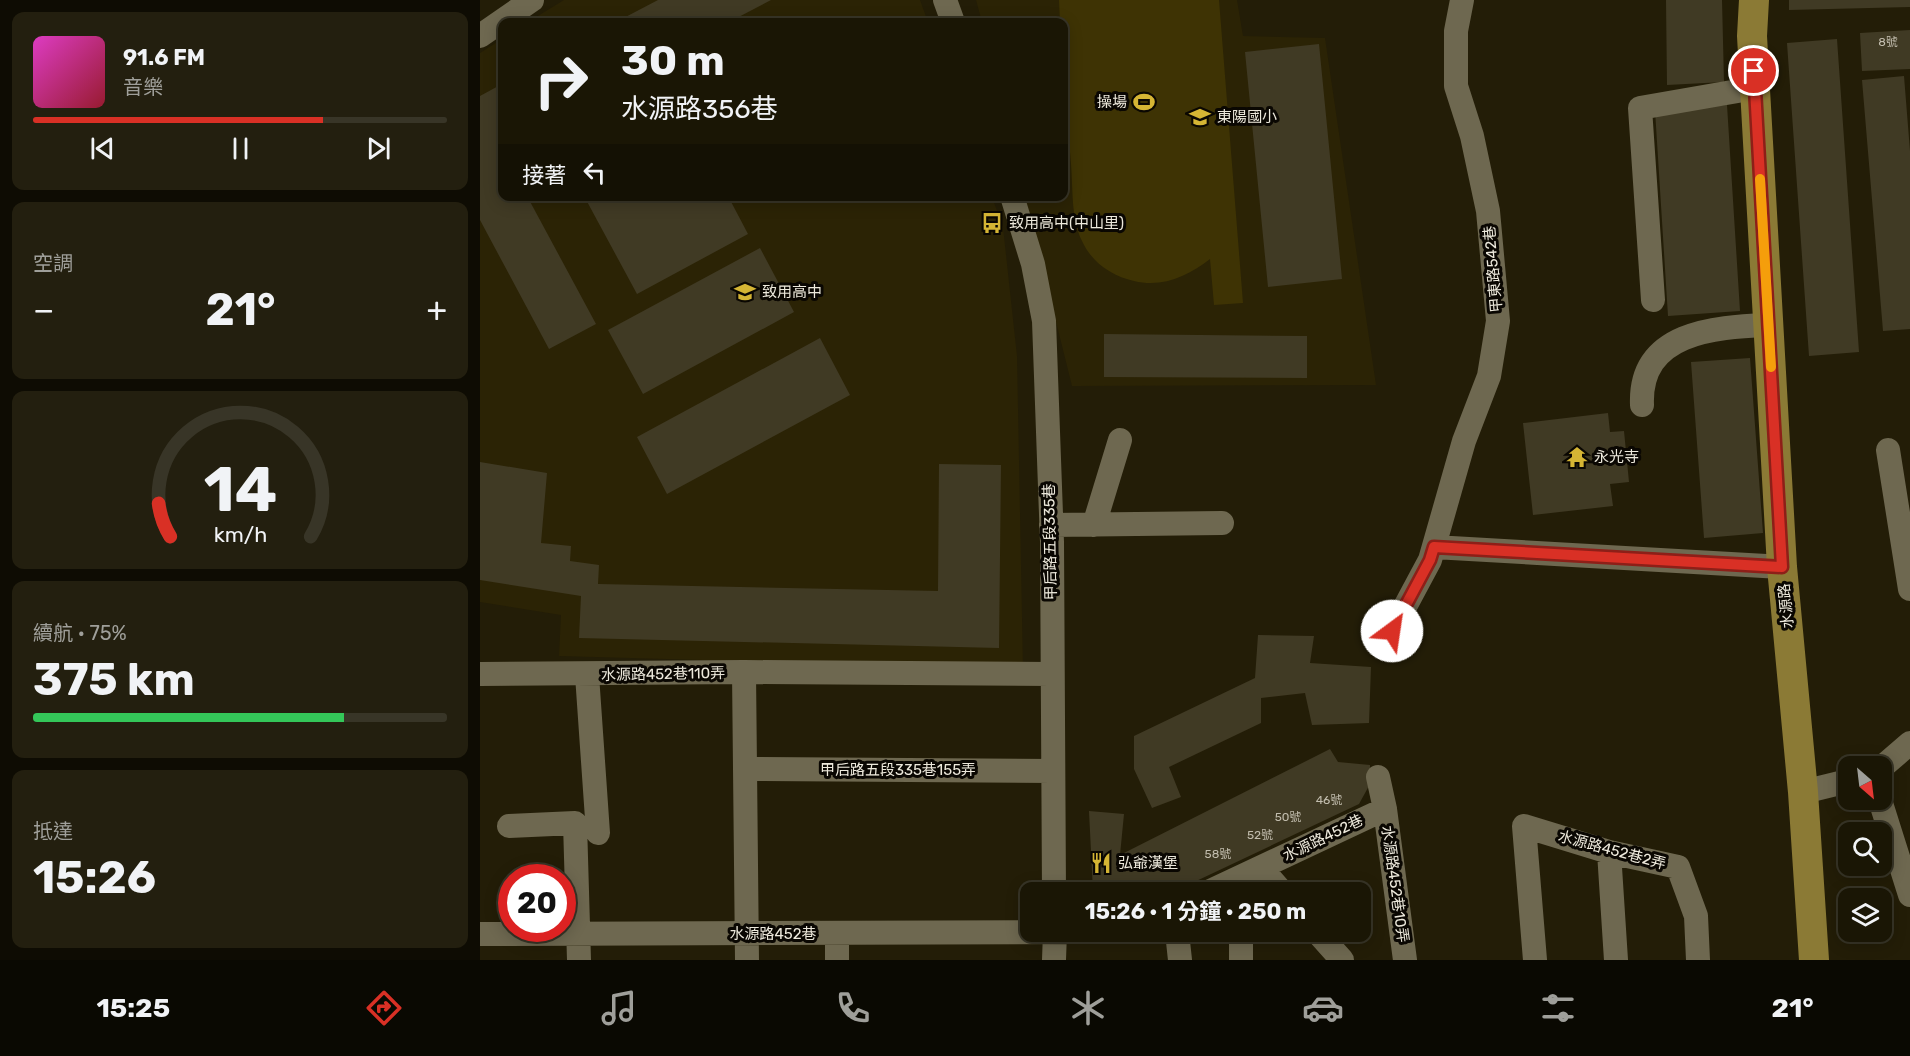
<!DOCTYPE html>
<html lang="zh-TW">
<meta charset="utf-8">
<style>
body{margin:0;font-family:Rubik,"Noto Sans TC",sans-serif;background:#231f0f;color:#f1f3f6;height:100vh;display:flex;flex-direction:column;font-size:22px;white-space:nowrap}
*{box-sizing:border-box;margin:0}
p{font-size:20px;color:#9f9f9a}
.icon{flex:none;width:33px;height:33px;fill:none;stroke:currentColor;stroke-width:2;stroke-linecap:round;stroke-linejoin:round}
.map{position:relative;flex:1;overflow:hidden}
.sheet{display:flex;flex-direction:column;gap:12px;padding:12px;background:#0e0c03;width:480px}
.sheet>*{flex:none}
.guide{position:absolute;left:18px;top:18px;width:570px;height:183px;border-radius:12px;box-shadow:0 3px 15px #0003,0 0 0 2px #383527;background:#1a1605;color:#f1f3f6;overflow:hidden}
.needle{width:39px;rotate:152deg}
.controls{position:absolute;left:1358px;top:756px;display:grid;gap:12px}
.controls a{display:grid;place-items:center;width:54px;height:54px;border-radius:12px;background:#1a1605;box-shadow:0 3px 15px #0003,0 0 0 2px #383527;font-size:30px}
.speed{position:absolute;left:18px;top:864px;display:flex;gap:12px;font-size:30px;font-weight:700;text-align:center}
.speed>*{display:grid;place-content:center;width:78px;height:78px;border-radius:50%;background:#1a1605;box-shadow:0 3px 15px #0003,0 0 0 2px #383527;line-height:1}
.speed .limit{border:9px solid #d22;background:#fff;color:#111}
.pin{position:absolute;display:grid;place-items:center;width:51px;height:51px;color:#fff;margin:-26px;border:3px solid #fff;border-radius:50%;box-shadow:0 2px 6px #0007}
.me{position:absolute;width:66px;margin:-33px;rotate:31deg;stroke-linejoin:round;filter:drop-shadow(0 0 4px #0008)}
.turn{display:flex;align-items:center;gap:21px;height:126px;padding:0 24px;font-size:27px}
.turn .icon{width:78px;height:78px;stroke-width:2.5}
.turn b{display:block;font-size:42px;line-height:51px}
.then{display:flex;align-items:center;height:57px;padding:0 24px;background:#0003;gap:12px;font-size:22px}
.big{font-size:45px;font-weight:700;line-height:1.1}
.sheet .tile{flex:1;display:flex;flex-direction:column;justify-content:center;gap:9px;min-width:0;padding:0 21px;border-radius:12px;background:#231f0f}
.sheet .dial{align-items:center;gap:0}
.dial svg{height:156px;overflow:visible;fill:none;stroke:#383527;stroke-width:7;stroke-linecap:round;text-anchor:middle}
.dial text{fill:#f1f3f6;stroke:none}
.song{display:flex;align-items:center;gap:18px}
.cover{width:72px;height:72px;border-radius:9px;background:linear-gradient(135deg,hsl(310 70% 55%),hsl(350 70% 35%))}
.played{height:6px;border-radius:3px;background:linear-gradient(90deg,#d93025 70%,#383527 70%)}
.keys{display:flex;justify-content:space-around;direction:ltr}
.heat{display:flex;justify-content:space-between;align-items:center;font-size:33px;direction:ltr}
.charge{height:9px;border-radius:4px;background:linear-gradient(90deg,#34c759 75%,#383527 0)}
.trip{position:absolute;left:540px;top:882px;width:351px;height:60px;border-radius:12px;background:#1a1605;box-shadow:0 3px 15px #0003,0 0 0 2px #383527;font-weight:700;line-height:60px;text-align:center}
.menu{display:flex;height:96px;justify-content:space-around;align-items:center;background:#0a0902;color:#9f9f9a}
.menu .icon{width:42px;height:42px}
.menu .current{color:#d93025}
.menu b{font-size:27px;color:#f1f3f6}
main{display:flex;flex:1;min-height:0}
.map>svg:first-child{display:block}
.built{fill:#2b2305}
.green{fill:#3e3304}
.building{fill:#403a24}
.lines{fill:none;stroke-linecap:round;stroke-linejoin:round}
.minor{stroke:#6e6850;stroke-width:24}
.major{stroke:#8b7a35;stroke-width:30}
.route-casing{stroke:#8d1f18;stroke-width:15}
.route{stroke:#d93025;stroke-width:10}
.slow{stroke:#f59e0b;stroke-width:10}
.labels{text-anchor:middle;stroke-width:6;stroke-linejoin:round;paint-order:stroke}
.number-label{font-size:12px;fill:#c2bdae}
.poi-label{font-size:15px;fill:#ede9dc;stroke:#0a0702;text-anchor:start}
.street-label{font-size:15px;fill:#ede9dc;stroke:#0a0702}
</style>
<main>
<section class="sheet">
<div class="tile">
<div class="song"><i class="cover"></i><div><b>91.6 FM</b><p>音樂</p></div></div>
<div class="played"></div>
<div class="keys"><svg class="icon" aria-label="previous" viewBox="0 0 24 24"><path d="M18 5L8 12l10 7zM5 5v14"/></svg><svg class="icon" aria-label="pause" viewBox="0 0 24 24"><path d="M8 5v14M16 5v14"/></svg><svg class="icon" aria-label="next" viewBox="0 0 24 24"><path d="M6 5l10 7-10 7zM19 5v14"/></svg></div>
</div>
<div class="tile"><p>空調</p>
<div class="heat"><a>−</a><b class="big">21°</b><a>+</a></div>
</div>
<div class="tile dial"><svg viewBox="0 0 100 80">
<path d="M14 69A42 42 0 1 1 86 69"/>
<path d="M14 69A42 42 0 0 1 8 52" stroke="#d93025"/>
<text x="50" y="56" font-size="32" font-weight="700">14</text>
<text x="50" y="72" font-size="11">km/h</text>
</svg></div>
<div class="tile"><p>續航 · 75%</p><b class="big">375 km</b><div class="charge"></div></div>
<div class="tile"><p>抵達</p><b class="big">15:26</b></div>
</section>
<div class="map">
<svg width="1430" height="960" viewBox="0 0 1430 960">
<rect width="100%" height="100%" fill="#231d07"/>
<path class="built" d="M 84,0 L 440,0 L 448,22 L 48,22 Z
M 496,0 L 757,0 L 763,36 L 845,38 L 896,385 L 592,386 L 545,197 L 584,196 L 584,22 L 502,22 Z
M 22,39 L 22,196 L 512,197 L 523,227 L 537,356 L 543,669 L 79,656 L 81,615 L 0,602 L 0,53 Z"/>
<path class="green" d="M 579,0 L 739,0 L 763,303 L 734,305 L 730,259 C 708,276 683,288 654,281 C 632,276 612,263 602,241 C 591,218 593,190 591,164 C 587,117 584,70 584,22 L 580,22 Z"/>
<path class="building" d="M 178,0 L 291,0 L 249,22 L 136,22 Z
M 1186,0 L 1242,0 L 1244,82 L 1187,85 Z
M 1309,0 L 1430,0 L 1430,7 L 1309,10 Z
M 1430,30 L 1430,69 L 1382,71 L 1380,33 Z
M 1357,39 L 1379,352 L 1329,356 L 1307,43 Z
M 839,44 L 862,279 L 788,287 L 765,52 Z
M 1424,76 L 1430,151 L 1430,329 L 1403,331 L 1382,80 Z
M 22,84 L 22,139 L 18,142 L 22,150 L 22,196 L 47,196 L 116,324 L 69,349 L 0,220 L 0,96 Z
M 1247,105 L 1260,311 L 1188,316 L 1175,110 Z
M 104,196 L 248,196 L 268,234 L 157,294 Z
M 280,248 L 314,312 L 163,394 L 128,330 Z
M 624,334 L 827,336 L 827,378 L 624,377 Z
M 340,338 L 370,395 L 187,494 L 157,437 Z
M 1270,358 L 1283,533 L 1224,538 L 1211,362 Z
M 1128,413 L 1130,432 L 1144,431 L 1149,482 L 1130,484 L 1133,506 L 1053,515 L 1043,423 Z
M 0,462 L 67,473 L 61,543 L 91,546 L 90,561 L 119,565 L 118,584 L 458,591 L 459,464 L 521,465 L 519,648 L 99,638 L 101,596 L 0,580 Z
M 778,635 L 834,636 L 830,663 L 891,667 L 889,723 L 832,725 L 825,693 L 781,698 L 781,723 L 689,767 L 701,797 L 672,808 L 654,769 L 654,736 L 775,678 Z
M 850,749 L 858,762 L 890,765 L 890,784 L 879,804 L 693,892 L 613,892 L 609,811 L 644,814 L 640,855 Z"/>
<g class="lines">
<path class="minor" d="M 465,0 L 473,22
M 0,36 L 52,0
M 532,196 L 553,264 L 564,321 L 572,542 L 574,892
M 1173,300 L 1160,108 L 1275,88
M 1162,405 C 1159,332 1234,327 1288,325
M 1408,450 L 1430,589
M 571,525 L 742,523
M 614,525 L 640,440
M 954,547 L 1302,567
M 912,631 L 950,560 L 984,441 L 1009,376 L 1018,321 L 1008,211 L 992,136 L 976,86 L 976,31 L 982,0
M 264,672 L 571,674
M 0,674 L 264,672 L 267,960
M 107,675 L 118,833
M 1401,768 L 1430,743
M 265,769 L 572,771
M 898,777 L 905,809 L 925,960
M 1323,792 L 1368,781
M 1400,800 L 1430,895
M 29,826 L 95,823 L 99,960
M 1129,852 L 1136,960
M 781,868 L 802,892
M 728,892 L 905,809
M 697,932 L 700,960
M 837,932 L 862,960
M 0,934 L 587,932
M 357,960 L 357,934
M 574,960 L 575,932
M 761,960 L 761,932
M 1055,960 L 1044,826 L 1129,852 L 1198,867 L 1216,916 L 1218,960"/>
<path class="major" d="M 1274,0 L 1272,36 L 1302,567 L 1323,792 L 1334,960"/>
</g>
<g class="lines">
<defs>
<path id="route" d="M 912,631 L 950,560 L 954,547 L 1302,567 L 1274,71"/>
</defs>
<use href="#route" class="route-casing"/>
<use href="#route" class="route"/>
<path class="slow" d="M 1280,179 L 1291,367"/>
</g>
<defs>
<symbol id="stadium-bare" viewBox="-9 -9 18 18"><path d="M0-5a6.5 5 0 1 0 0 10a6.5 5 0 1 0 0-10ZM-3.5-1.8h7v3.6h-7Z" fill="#d5b534" stroke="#0a0702" stroke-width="2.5" paint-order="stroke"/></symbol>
<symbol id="school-bare" viewBox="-9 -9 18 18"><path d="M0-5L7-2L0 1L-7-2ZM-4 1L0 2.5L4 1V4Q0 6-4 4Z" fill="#d5b534" stroke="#0a0702" stroke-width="2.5" paint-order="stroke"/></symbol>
<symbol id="bus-bare" viewBox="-9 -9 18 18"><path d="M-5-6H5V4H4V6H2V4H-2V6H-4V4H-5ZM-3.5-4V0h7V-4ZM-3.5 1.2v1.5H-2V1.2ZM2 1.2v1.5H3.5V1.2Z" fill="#d5b534" stroke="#0a0702" stroke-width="2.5" paint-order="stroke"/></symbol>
<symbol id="temple-bare" viewBox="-9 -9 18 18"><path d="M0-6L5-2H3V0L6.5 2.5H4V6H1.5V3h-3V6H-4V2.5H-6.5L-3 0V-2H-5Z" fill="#d5b534" stroke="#0a0702" stroke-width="2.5" paint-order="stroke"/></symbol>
<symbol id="restaurant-bare" viewBox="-9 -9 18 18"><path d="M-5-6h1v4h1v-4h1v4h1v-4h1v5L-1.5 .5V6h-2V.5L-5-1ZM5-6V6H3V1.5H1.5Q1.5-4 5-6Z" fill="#d5b534" stroke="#0a0702" stroke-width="2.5" paint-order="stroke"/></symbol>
</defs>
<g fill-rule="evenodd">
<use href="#stadium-bare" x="649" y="87" width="30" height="30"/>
<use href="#school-bare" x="705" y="102" width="30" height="30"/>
<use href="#bus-bare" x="497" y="208" width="30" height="30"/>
<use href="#school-bare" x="250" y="277" width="30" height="30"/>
<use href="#temple-bare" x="1082" y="442" width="30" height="30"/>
<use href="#restaurant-bare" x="606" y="848" width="30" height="30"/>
</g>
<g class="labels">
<g class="number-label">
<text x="1408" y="46">8號</text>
<text x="849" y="804">46號</text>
<text x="808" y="821">50號</text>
<text x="780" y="839">52號</text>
<text x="738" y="858">58號</text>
</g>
<g class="poi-label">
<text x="647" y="107" text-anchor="end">操場</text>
<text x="737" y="122">東陽國小</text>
<text x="529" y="228">致用高中(中山里)</text>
<text x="282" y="297">致用高中</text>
<text x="1114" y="462">永光寺</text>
<text x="638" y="868">弘爺漢堡</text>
</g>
<g class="street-label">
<text transform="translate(1013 269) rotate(-95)" y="5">甲東路542巷</text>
<text transform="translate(570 542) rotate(-91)" y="5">甲后路五段335巷</text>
<text transform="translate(1306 606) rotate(-95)" y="5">水源路</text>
<text transform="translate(183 674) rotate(-1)" y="5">水源路452巷110弄</text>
<text x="418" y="775">甲后路五段335巷155弄</text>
<text transform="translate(843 838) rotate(-26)" y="5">水源路452巷</text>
<text transform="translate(1132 850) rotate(15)" y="5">水源路452巷2弄</text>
<text transform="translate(915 884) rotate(82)" y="5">水源路452巷10弄</text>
<text x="293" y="939">水源路452巷</text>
</g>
</g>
</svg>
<div class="controls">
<a><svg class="needle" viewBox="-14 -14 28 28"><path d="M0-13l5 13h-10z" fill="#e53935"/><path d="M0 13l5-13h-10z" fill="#9f9f9a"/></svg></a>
<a><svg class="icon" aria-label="search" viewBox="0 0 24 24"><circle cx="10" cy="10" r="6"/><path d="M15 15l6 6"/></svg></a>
<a><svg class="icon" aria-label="layers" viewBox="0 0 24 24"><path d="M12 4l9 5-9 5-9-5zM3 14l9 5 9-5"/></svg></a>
</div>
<div class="speed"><div class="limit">20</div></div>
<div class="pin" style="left:1274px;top:71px;background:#d93025"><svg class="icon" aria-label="arrive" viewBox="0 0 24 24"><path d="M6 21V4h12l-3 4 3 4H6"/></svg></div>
<svg class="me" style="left:912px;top:631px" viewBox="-20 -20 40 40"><circle r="19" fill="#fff"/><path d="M0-13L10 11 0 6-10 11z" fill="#d93025"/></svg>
<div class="trip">15:26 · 1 分鐘 · 250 m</div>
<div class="guide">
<div class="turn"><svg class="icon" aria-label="right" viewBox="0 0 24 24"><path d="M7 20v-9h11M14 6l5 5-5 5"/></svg><div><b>30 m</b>水源路356巷</div></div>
<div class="then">接著<svg class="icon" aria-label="left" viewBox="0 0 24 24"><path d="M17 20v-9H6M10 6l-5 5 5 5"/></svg></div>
</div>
</div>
</main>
<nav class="menu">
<b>15:25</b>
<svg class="icon current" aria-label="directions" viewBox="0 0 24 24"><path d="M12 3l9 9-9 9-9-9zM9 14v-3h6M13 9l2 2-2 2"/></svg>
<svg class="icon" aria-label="music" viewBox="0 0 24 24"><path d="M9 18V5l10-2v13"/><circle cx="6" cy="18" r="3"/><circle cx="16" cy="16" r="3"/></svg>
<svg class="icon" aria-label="phone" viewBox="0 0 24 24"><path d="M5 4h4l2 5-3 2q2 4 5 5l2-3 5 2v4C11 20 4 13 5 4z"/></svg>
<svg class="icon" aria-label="climate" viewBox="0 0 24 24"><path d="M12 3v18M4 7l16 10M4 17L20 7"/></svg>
<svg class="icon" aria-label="car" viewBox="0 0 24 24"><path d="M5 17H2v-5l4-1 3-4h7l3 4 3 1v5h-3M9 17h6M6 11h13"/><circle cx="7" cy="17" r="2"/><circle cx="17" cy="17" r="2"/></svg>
<svg class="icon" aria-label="filters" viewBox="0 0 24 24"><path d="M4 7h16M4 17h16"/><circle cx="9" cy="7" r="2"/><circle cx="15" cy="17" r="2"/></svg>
<b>21°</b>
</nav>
